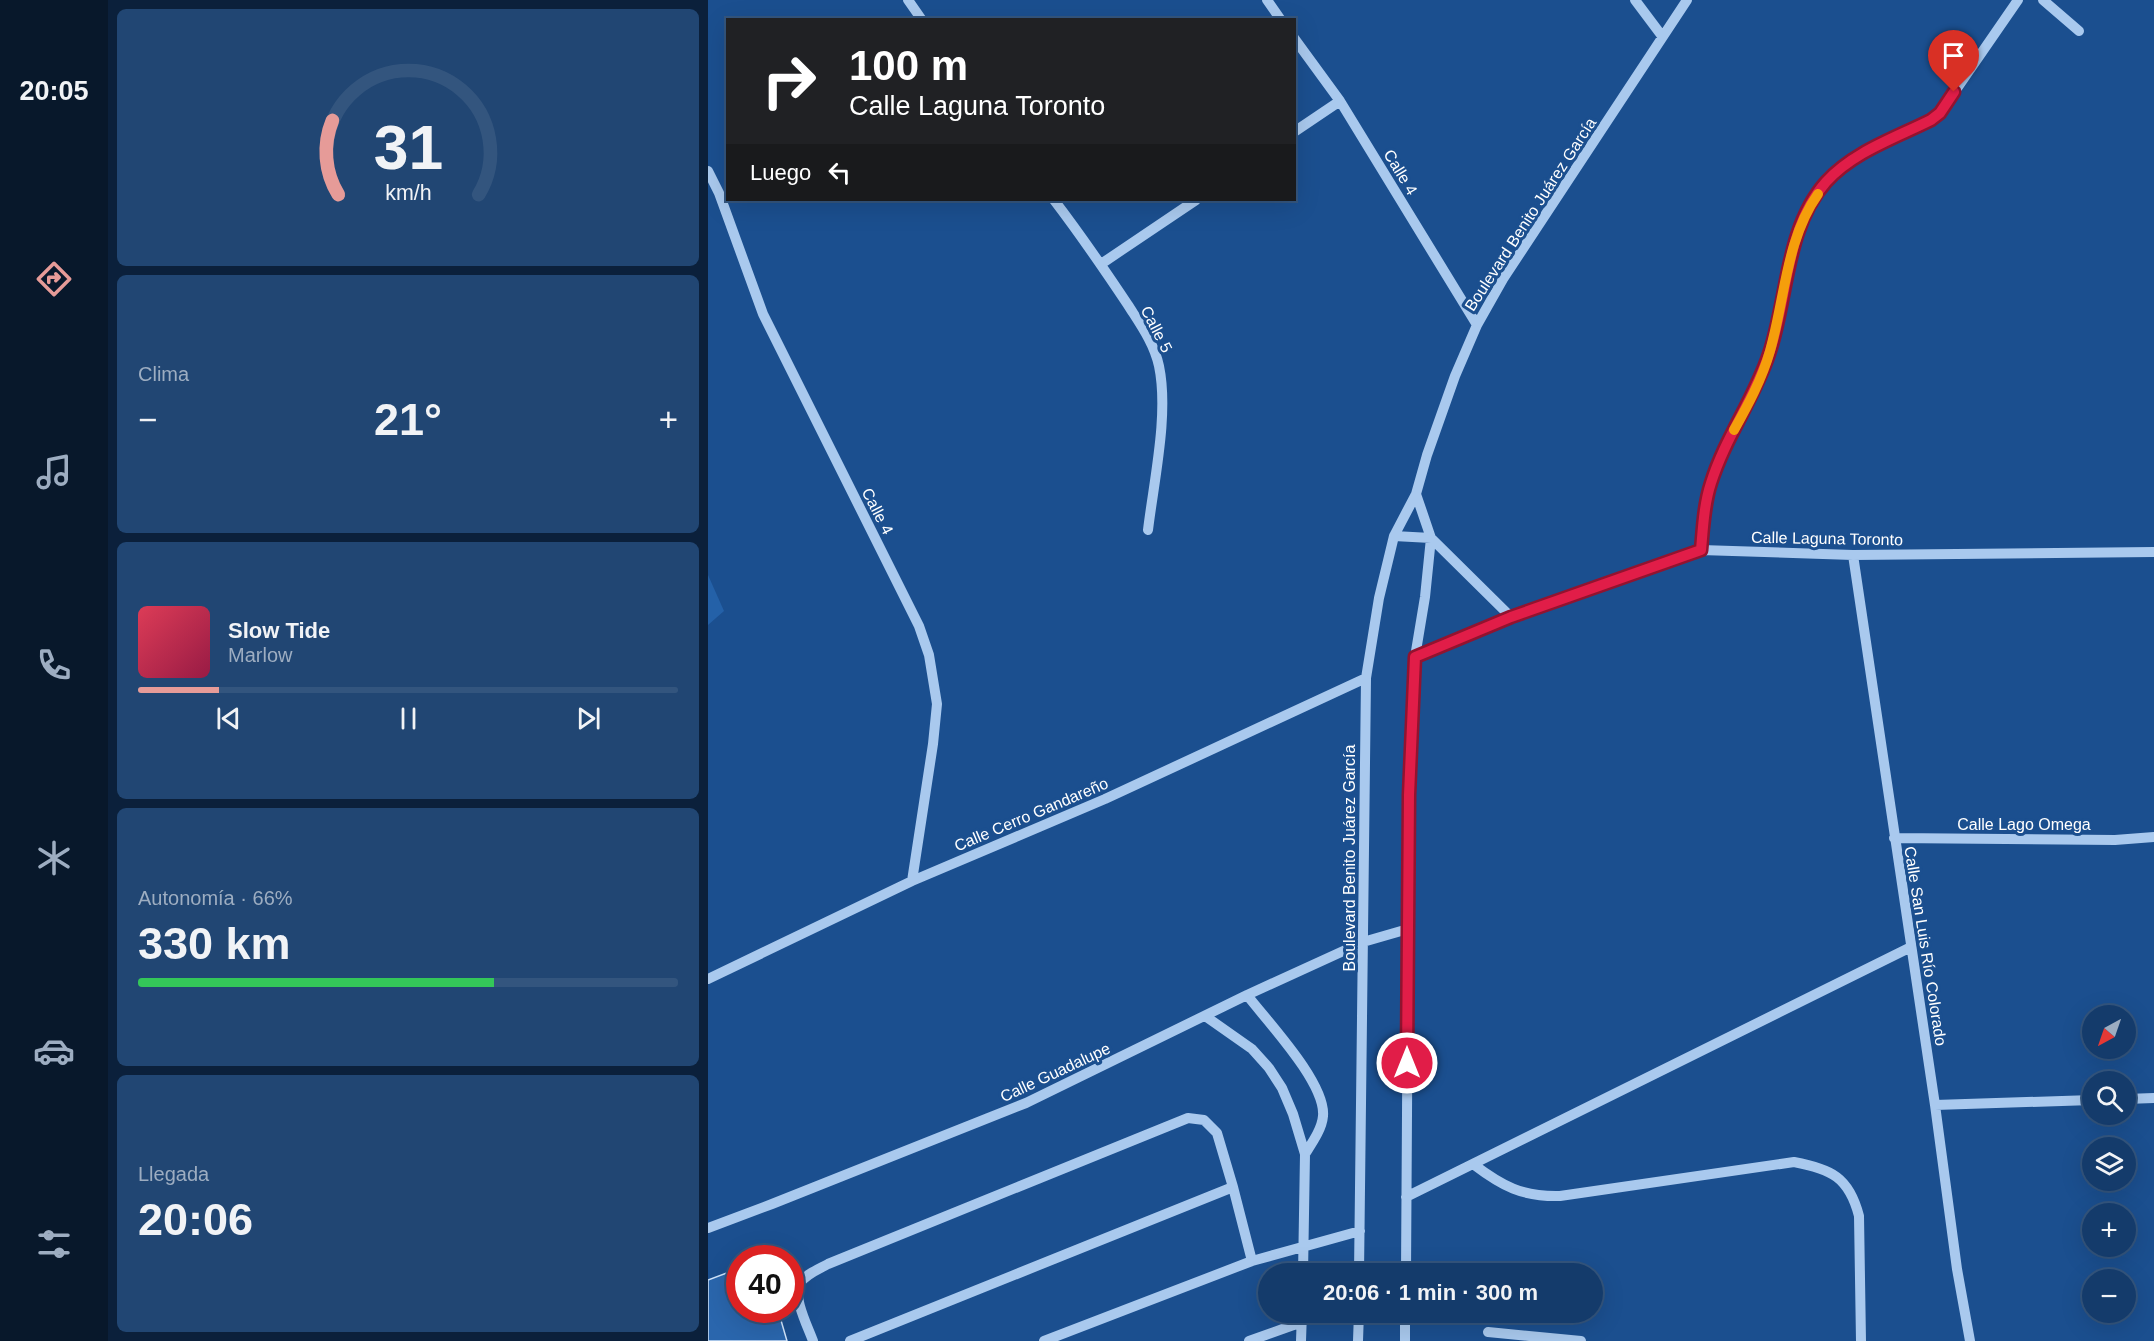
<!DOCTYPE html>
<html lang="es">
<meta charset="utf-8">
<style>
body{margin:0;font-family:Arial,sans-serif;background:#214673;color:#f1f3f6;height:100vh;display:flex;flex-direction:column;font-size:22px;white-space:nowrap}
*{box-sizing:border-box;margin:0}
p{font-size:20px;color:#9dadc1}
.icon{flex:none;width:33px;height:33px;fill:none;stroke:currentColor;stroke-width:2;stroke-linecap:round;stroke-linejoin:round}
.map{position:relative;flex:1;overflow:hidden}
.drawer{display:flex;flex-direction:column;gap:9px;padding:9px;background:#0b203b;width:600px}
.drawer>*{flex:none}
.guide{position:absolute;left:18px;top:18px;width:570px;height:183px;border-radius:0px;box-shadow:0 6px 24px #0002,0 0 0 2px #33557e;background:#202124;color:#fff;overflow:hidden}
.needle{width:39px;rotate:220deg}
.fabs{position:absolute;left:1374px;top:1005px;display:grid;gap:12px}
.fabs a{display:grid;place-items:center;width:54px;height:54px;border-radius:50%;background:#143b6b;box-shadow:0 6px 24px #0002,0 0 0 2px #33557e;font-size:30px}
.speed{position:absolute;left:18px;top:1245px;display:flex;gap:12px;font-size:30px;font-weight:700;text-align:center}
.speed>*{display:grid;place-content:center;width:78px;height:78px;border-radius:50%;background:#143b6b;box-shadow:0 6px 24px #0002,0 0 0 2px #33557e;line-height:1}
.speed .limit{border:9px solid #d22;background:#fff;color:#111}
.pin{position:absolute;display:grid;place-items:center;width:51px;height:51px;color:#fff;margin:-62px -26px;border-radius:50% 50% 50% 0;rotate:-45deg;box-shadow:0 0 6px #0007}
.pin .icon{rotate:45deg}
.me{position:absolute;width:66px;margin:-33px;rotate:0deg;stroke-linejoin:round;filter:drop-shadow(0 0 4px #0008)}
.turn{display:flex;align-items:center;gap:21px;height:126px;padding:0 24px;font-size:27px}
.turn .icon{width:78px;height:78px;stroke-width:2.5}
.turn b{display:block;font-size:42px;line-height:51px}
.then{display:flex;align-items:center;height:57px;padding:0 24px;background:#0003;gap:12px;font-size:22px}
.big{font-size:45px;font-weight:600;line-height:1.1}
.drawer .card{flex:1;display:flex;flex-direction:column;justify-content:center;gap:9px;min-width:0;padding:0 21px;border-radius:9px;background:#214673}
.drawer .dial{align-items:center;gap:0}
.dial svg{height:156px;overflow:visible;fill:none;stroke:#33557e;stroke-width:7;stroke-linecap:round;text-anchor:middle}
.dial text{fill:#f1f3f6;stroke:none}
.song{display:flex;align-items:center;gap:18px}
.cover{width:72px;height:72px;border-radius:9px;background:linear-gradient(135deg,hsl(350 70% 55%),hsl(340 70% 35%))}
.played{height:6px;border-radius:3px;background:linear-gradient(90deg,#e69b98 15%,#33557e 15%)}
.keys{display:flex;justify-content:space-around;direction:ltr}
.heat{display:flex;justify-content:space-between;align-items:center;font-size:33px;direction:ltr}
.charge{height:9px;border-radius:4px;background:linear-gradient(90deg,#34c759 66%,#33557e 0)}
.trip{position:absolute;left:550px;top:1263px;width:345px;height:60px;border-radius:30px;background:#143b6b;box-shadow:0 6px 24px #0002,0 0 0 2px #33557e;font-weight:600;line-height:60px;text-align:center}
main{display:flex;flex:1;min-height:0}
.tab-bar{display:flex;flex-direction:column;width:108px;justify-content:space-around;align-items:center;background:#08182b;color:#9dadc1}
.tab-bar .icon{width:42px;height:42px}
.tab-bar .active{color:#e69b98}
.tab-bar b{font-size:27px;color:#f1f3f6}
.map>svg:first-child{display:block}
.green{fill:#2461a8}
.building{fill:#2a66ad;stroke:#cfe3fa;stroke-width:1.5}
.lines{fill:none;stroke-linecap:round;stroke-linejoin:round}
.minor{stroke:#a9c9ee;stroke-width:10}
.route-casing{stroke:#92132f;stroke-width:15}
.route{stroke:#e11d48;stroke-width:10}
.slow{stroke:#f59e0b;stroke-width:10}
.labels{text-anchor:middle;stroke-width:6;stroke-linejoin:round;paint-order:stroke}
.street-label{font-size:16px;fill:#fff;stroke:#1b4f8f}
</style>
<main>
<nav class="tab-bar">
<b>20:05</b>
<svg class="icon active" aria-label="directions" viewBox="0 0 24 24"><path d="M12 3l9 9-9 9-9-9zM9 14v-3h6M13 9l2 2-2 2"/></svg>
<svg class="icon" aria-label="music" viewBox="0 0 24 24"><path d="M9 18V5l10-2v13"/><circle cx="6" cy="18" r="3"/><circle cx="16" cy="16" r="3"/></svg>
<svg class="icon" aria-label="phone" viewBox="0 0 24 24"><path d="M5 4h4l2 5-3 2q2 4 5 5l2-3 5 2v4C11 20 4 13 5 4z"/></svg>
<svg class="icon" aria-label="climate" viewBox="0 0 24 24"><path d="M12 3v18M4 7l16 10M4 17L20 7"/></svg>
<svg class="icon" aria-label="car" viewBox="0 0 24 24"><path d="M5 17H2v-5l4-1 3-4h7l3 4 3 1v5h-3M9 17h6M6 11h13"/><circle cx="7" cy="17" r="2"/><circle cx="17" cy="17" r="2"/></svg>
<svg class="icon" aria-label="filters" viewBox="0 0 24 24"><path d="M4 7h16M4 17h16"/><circle cx="9" cy="7" r="2"/><circle cx="15" cy="17" r="2"/></svg>
</nav>
<section class="drawer">
<div class="card dial"><svg viewBox="0 0 100 80">
<path d="M14 69A42 42 0 1 1 86 69"/>
<path d="M14 69A42 42 0 0 1 11 31" stroke="#e69b98"/>
<text x="50" y="56" font-size="32" font-weight="700">31</text>
<text x="50" y="72" font-size="11">km/h</text>
</svg></div>
<div class="card"><p>Clima</p>
<div class="heat"><a>−</a><b class="big">21°</b><a>+</a></div>
</div>
<div class="card">
<div class="song"><i class="cover"></i><div><b>Slow Tide</b><p>Marlow</p></div></div>
<div class="played"></div>
<div class="keys"><svg class="icon" aria-label="previous" viewBox="0 0 24 24"><path d="M18 5L8 12l10 7zM5 5v14"/></svg><svg class="icon" aria-label="pause" viewBox="0 0 24 24"><path d="M8 5v14M16 5v14"/></svg><svg class="icon" aria-label="next" viewBox="0 0 24 24"><path d="M6 5l10 7-10 7zM19 5v14"/></svg></div>
</div>
<div class="card"><p>Autonomía · 66%</p><b class="big">330 km</b><div class="charge"></div></div>
<div class="card"><p>Llegada</p><b class="big">20:06</b></div>
</section>
<div class="map">
<svg width="1446" height="1341" viewBox="0 0 1446 1341">
<rect width="100%" height="100%" fill="#1b4f8f"/>
<path class="green" d="M 0,575 L 16,611 L 0,625 Z"/>
<path class="building" d="M 32,1268 L 32,1310 L 70,1310 L 79,1341 L 0,1341 L 0,1280 Z"/>
<g class="lines">
<path class="minor" d="M 200,0 L 214,20
M 559,0 L 573,20
M 927,0 L 954,36
M 1335,0 L 1371,31
M 586,38 L 632,101 L 769,325
M 586,132 L 632,101
M 0,171 L 11,193 L 55,314 L 211,626 L 221,655 L 229,704 L 225,744 L 204,881
M 346,200 C 372,234 396,269 420,305 C 432,324 446,343 451,366 C 461,414 446,480 440,530
M 393,264 L 488,200
M 686,536 L 723,538 L 803,617
M 993,550 C 995,528 996,504 1003,483 C 1017,438 1046,399 1061,354 C 1080,300 1078,227 1118,182 C 1145,152 1187,138 1223,120 L 1232,113 L 1310,0
M 1145,555 L 1227,1105 L 1249,1269 L 1262,1341
M 707,657 L 803,617 L 993,550 L 1145,555 L 1446,552
M 1186,838 L 1407,840 L 1446,837
M 0,979 L 204,881 L 397,799 L 658,678
M 539,995 C 559,1021 618,1083 615,1116 C 614,1129 604,1143 597,1154
M 497,1016 L 544,1049 L 561,1068 L 574,1088 L 585,1114 L 597,1154 L 595,1274
M 1418,1099 L 1446,1098
M 1227,1105 L 1384,1100
M 765,1164 C 794,1186 814,1197 852,1196 L 1086,1162 C 1123,1169 1141,1177 1151,1216 L 1153,1341
M 698,1197 L 1203,947
M 0,1228 L 64,1204 L 318,1103 L 539,995 L 655,942 L 700,929
M 651,1274 L 658,678 L 671,598 L 686,536 L 708,494 L 719,455 L 747,376 L 769,325 L 795,279 L 979,0
M 698,1274 L 701,795 L 707,657 L 717,597 L 723,538 L 708,494
M 780,1332 L 873,1341
M 105,1341 C 100,1327 84,1296 92,1283 C 98,1274 111,1269 120,1264 L 480,1118 L 496,1120 L 509,1133 L 525,1187 L 544,1261
M 142,1341 L 525,1187
M 336,1341 L 544,1261 L 652,1231
M 541,1341 L 594,1322
M 593,1341 L 594,1312
M 650,1341 L 651,1312
M 697,1341 L 697,1312"/>
</g>
<g class="lines">
<defs>
<path id="route" d="M 699,1063 L 701,795 L 707,657 L 803,617 L 993,550 C 995,528 996,504 1003,483 C 1017,438 1046,399 1061,354 C 1080,299 1077,228 1118,182 C 1145,152 1187,138 1223,120 L 1232,113 L 1246,92"/>
</defs>
<use href="#route" class="route-casing"/>
<use href="#route" class="route"/>
<path class="slow" d="M 1026,430 C 1040,405 1054,379 1062,351 C 1077,299 1078,239 1110,194"/>
</g>
<g class="labels">
<g class="street-label">
<text transform="translate(693 172) rotate(59)" y="6">Calle 4</text>
<text transform="translate(822 214) rotate(-57)" y="6">Boulevard Benito Juárez García</text>
<text transform="translate(449 329) rotate(63)" y="6">Calle 5</text>
<text transform="translate(170 511) rotate(63)" y="6">Calle 4</text>
<text transform="translate(1119 538) rotate(1)" y="6">Calle Laguna Toronto</text>
<text transform="translate(323 814) rotate(-23)" y="6">Calle Cerro Gandareño</text>
<text x="1316" y="830">Calle Lago Omega</text>
<text transform="translate(641 858) rotate(-90)" y="6">Boulevard Benito Juárez García</text>
<text transform="translate(1218 946) rotate(81)" y="6">Calle San Luis Río Colorado</text>
<text transform="translate(347 1072) rotate(-25)" y="6">Calle Guadalupe</text>
</g>
</g>
</svg>
<div class="fabs">
<a><svg class="needle" viewBox="-14 -14 28 28"><path d="M0-13l5 13h-10z" fill="#e53935"/><path d="M0 13l5-13h-10z" fill="#9dadc1"/></svg></a>
<a><svg class="icon" aria-label="search" viewBox="0 0 24 24"><circle cx="10" cy="10" r="6"/><path d="M15 15l6 6"/></svg></a>
<a><svg class="icon" aria-label="layers" viewBox="0 0 24 24"><path d="M12 4l9 5-9 5-9-5zM3 14l9 5 9-5"/></svg></a>
<a>+</a>
<a>−</a>
</div>
<div class="speed"><div class="limit">40</div></div>
<div class="pin" style="left:1246px;top:92px;background:#d93025"><svg class="icon" aria-label="arrive" viewBox="0 0 24 24"><path d="M6 21V4h12l-3 4 3 4H6"/></svg></div>
<svg class="me" style="left:699px;top:1063px" viewBox="-20 -20 40 40"><circle r="17" fill="#e11d48" stroke="#fff" stroke-width="3"/><path d="M0-11L8 9 0 5-8 9z" fill="#fff"/></svg>
<div class="trip">20:06 · 1 min · 300 m</div>
<div class="guide">
<div class="turn"><svg class="icon" aria-label="right" viewBox="0 0 24 24"><path d="M7 20v-9h11M14 6l5 5-5 5"/></svg><div><b>100 m</b>Calle Laguna Toronto</div></div>
<div class="then">Luego<svg class="icon" aria-label="left" viewBox="0 0 24 24"><path d="M17 20v-9H6M10 6l-5 5 5 5"/></svg></div>
</div>
</div>
</main>
